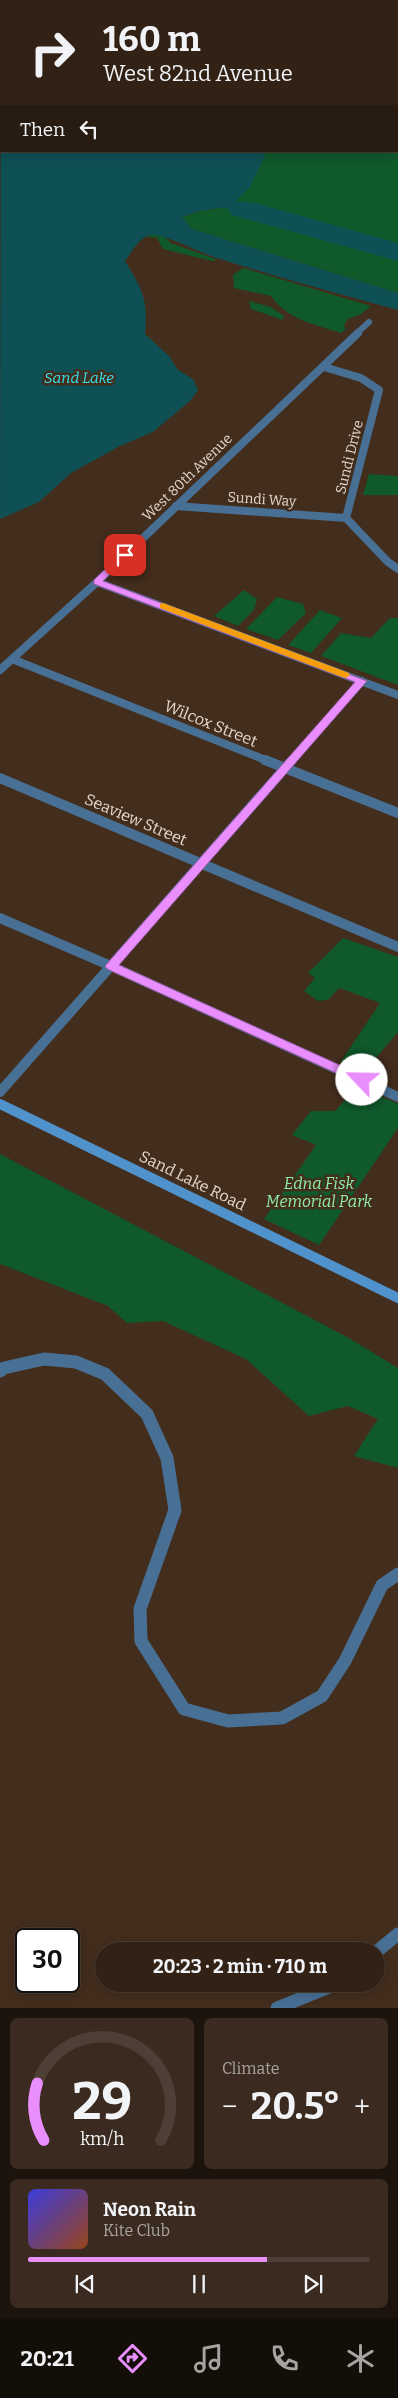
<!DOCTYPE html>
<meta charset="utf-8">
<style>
body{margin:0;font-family:Bitter,serif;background:#3a2a1f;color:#f1f3f6;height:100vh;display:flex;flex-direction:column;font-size:19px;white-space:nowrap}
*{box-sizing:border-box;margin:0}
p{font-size:16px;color:#a8a4a1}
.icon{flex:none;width:28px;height:28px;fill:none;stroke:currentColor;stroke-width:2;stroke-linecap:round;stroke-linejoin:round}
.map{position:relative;height:2008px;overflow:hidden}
.sheet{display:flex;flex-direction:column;gap:10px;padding:10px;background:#1c130c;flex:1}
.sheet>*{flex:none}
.hud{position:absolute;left:0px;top:0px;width:399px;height:152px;box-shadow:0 2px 12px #0003,0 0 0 1px #4d3f35;background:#322216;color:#f1f3f6;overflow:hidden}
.speed{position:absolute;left:15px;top:1928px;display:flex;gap:10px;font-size:25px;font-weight:700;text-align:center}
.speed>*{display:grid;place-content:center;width:65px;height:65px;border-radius:50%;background:#322216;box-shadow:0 2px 12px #0003,0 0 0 1px #4d3f35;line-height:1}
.speed .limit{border:2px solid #111;border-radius:8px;background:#fff;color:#111}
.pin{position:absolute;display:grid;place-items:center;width:42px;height:42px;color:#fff;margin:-21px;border-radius:10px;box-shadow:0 2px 8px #0006}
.me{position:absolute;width:55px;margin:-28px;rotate:294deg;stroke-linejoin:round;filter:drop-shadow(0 0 4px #0008)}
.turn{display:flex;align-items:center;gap:18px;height:105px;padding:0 20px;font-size:22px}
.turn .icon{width:65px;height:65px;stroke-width:2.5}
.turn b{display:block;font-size:35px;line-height:42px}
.then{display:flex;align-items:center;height:48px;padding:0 20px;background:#0003;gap:10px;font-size:19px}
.big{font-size:38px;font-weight:700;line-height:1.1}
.sheet .tile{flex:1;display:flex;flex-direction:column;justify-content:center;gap:8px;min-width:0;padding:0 18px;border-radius:8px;background:#3a2a1f}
.sheet .dial{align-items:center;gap:0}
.dial svg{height:130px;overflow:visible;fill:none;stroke:#4d3f35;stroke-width:7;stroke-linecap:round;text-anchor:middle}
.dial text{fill:#f1f3f6;stroke:none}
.song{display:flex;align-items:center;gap:15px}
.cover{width:60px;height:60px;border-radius:8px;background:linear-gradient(135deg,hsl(240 70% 55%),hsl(20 70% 35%))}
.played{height:5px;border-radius:2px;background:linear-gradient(90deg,#ea8dfd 70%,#4d3f35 70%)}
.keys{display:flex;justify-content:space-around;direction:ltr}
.heat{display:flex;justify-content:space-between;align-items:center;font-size:28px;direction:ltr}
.sheet .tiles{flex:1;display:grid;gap:10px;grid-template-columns:1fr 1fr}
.tile:last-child{grid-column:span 2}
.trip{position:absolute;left:95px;top:1942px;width:290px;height:50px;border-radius:25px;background:#322216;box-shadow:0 2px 12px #0003,0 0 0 1px #4d3f35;font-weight:700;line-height:50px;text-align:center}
.tabs{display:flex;height:80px;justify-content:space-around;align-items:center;background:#140e09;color:#a8a4a1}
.tabs .icon{width:35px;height:35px}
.tabs .selected{color:#ea8dfd}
.tabs b{font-size:22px;color:#f1f3f6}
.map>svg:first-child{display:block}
.green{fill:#0f592b}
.water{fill:#0f5054}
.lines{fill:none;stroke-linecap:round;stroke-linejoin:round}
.street-far3{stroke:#487095;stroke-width:6}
.street-far2{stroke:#487095;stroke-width:8}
.street-far1{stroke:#487095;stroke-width:10}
.street{stroke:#487095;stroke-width:13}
.secondary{stroke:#4f92cc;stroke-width:10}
.route{fill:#ea8dfd;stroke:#985ca4}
.slow{fill:#f59e0b}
.labels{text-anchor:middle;stroke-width:5;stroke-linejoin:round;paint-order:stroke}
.far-street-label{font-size:14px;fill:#e4d6cc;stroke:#432d1d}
.far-water-label{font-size:15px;font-style:italic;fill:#33e2eb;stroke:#432d1d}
.street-label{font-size:16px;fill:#e4d6cc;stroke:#432d1d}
.park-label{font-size:16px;font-style:italic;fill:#8feca6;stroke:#432d1d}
</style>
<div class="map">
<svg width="398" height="2008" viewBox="0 0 398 2008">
<rect width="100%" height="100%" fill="#432d1d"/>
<path class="green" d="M 398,97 L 398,293 L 192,229 L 181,218 L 200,211 L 226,207 L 257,173 L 260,164 L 265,156 L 264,151 L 398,151 Z
M 161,234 L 171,243 L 218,260 L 212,261 L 163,249 L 157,238 L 148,237 L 148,235 Z
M 243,268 L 371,306 L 361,314 L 348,319 L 344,326 L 346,329 L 341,333 C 316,325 286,319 271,296 L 234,288 L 233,275 Z
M 249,301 L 271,307 L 284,316 L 283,320 L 251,309 Z
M 369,474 L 398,476 L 398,495 L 363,495 Z
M 244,590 L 257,599 L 254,610 L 238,626 L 214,616 Z
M 277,597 L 303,604 L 306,613 L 278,640 L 246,629 Z
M 320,610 L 342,618 L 311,653 L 288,645 Z
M 390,618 L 398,618 L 398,685 L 321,656 L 341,633 L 371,638 Z
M 343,938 L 398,957 L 398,1032 L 363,1073 L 340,1063 L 380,1003 L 339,988 L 328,1000 L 318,1001 L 304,991 L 315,978 L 308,973 Z
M 358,1086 L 398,1104 L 398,1128 L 319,1245 L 264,1219 L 316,1145 L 292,1135 L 311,1111 L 335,1111 Z
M 0,1154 L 347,1337 L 398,1368 L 398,1468 L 354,1456 L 378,1419 L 348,1406 L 309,1416 L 246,1359 L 163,1321 L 127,1323 L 108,1306 L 0,1264 Z"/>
<path class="water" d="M 21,0 L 239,0 L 242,1 L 18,1 Z
M 1,14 L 1,151 L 264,151 L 265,156 L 250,187 L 236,201 L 255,203 L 398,243 L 398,261 L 232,215 L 226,207 L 200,211 L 182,217 L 192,229 L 398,293 L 398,310 C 336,293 272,276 211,256 C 197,251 161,233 151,235 C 140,236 131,253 125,261 C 143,290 148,300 145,334 L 169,356 L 178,370 L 193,379 L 198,390 L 190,401 L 153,432 L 120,446 L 71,473 L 39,502 L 0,519 Z"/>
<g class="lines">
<path class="street-far3" d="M 356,334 L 369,322"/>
<path class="street-far2" d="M 324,367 L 361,378 L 379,390 L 346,518 L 388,562 L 398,569
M 176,506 L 346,518
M 97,582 L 398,695
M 12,659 L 268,761
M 0,670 L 97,582 L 358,333
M 291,761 L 362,681"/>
<path class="street-far1" d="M 265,760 L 398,813
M 0,778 L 398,947
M 0,918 L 111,966 L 398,1097
M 0,1092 L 292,760"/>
<path class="street" d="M 0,1371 L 4,1368 L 44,1359 L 76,1362 L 105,1374 L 147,1414 L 167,1458 L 175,1510 L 140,1609 L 141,1641 L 184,1709 L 228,1721 L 282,1718 L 322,1696 L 345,1661 L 382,1585 L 398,1574
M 376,1952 L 398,1934
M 277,2008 L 337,1984"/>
<path class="secondary" d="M 0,1104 L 398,1298"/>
</g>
<path class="route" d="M 122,553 L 129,555 L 103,581 L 367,681 L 119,965 L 366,1077 L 368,1080 L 366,1083 L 358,1083 L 107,969 L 105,966 L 355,682 L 94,584 L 94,580 Z"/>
<path class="slow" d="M 163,603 L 349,673 L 350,675 L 346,678 L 342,677 L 160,608 L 160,604 Z"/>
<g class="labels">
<g class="far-street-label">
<text transform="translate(349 457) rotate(-76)" y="5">Sundi Drive</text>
<text transform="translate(187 477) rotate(-44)" y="5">West 80th Avenue</text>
<text transform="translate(262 499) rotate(4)" y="5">Sundi Way</text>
</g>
<g class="far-water-label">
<text x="79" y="383">Sand Lake</text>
</g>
<g class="street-label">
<text transform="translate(211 723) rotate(22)" y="6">Wilcox Street</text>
<text transform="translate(136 819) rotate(23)" y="6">Seaview Street</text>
<text transform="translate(193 1180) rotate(26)" y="6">Sand Lake Road</text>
</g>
<g class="park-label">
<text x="319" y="1189">Edna Fisk<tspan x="319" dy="18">Memorial Park</tspan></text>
</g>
</g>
</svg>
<div class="speed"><div class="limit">30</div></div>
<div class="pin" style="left:125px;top:555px;background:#d93025"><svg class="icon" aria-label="arrive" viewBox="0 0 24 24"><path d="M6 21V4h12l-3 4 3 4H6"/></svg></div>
<svg class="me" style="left:362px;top:1080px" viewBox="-20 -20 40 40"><circle r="19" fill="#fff"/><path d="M0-13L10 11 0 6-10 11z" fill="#ea8dfd"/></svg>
<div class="trip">20:23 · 2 min · 710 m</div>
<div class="hud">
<div class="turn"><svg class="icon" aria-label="right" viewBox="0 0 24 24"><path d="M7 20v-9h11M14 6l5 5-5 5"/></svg><div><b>160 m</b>West 82nd Avenue</div></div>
<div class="then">Then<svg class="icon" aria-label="left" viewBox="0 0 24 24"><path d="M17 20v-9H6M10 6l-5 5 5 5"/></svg></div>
</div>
</div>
<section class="sheet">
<div class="tiles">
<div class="tile dial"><svg viewBox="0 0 100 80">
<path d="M14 69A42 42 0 1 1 86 69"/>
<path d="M14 69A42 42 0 0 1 10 34" stroke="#ea8dfd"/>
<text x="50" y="56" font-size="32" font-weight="700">29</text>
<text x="50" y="72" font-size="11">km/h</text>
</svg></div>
<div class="tile"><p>Climate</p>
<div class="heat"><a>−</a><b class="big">20.5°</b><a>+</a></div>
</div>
<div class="tile">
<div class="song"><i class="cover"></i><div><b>Neon Rain</b><p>Kite Club</p></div></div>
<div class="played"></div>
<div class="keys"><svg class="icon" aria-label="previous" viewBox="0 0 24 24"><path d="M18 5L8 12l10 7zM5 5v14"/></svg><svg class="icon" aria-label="pause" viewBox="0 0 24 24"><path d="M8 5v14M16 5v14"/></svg><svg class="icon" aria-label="next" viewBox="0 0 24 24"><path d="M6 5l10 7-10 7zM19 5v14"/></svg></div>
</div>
</div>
</section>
<nav class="tabs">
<b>20:21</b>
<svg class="icon selected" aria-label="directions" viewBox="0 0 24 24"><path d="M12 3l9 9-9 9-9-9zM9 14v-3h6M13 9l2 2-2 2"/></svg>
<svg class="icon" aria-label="music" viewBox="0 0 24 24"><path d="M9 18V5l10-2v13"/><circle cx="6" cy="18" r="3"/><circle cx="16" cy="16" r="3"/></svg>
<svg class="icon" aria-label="phone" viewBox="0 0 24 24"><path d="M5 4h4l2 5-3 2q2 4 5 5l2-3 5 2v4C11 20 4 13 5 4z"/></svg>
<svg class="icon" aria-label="climate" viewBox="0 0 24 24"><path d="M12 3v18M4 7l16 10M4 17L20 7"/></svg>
</nav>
